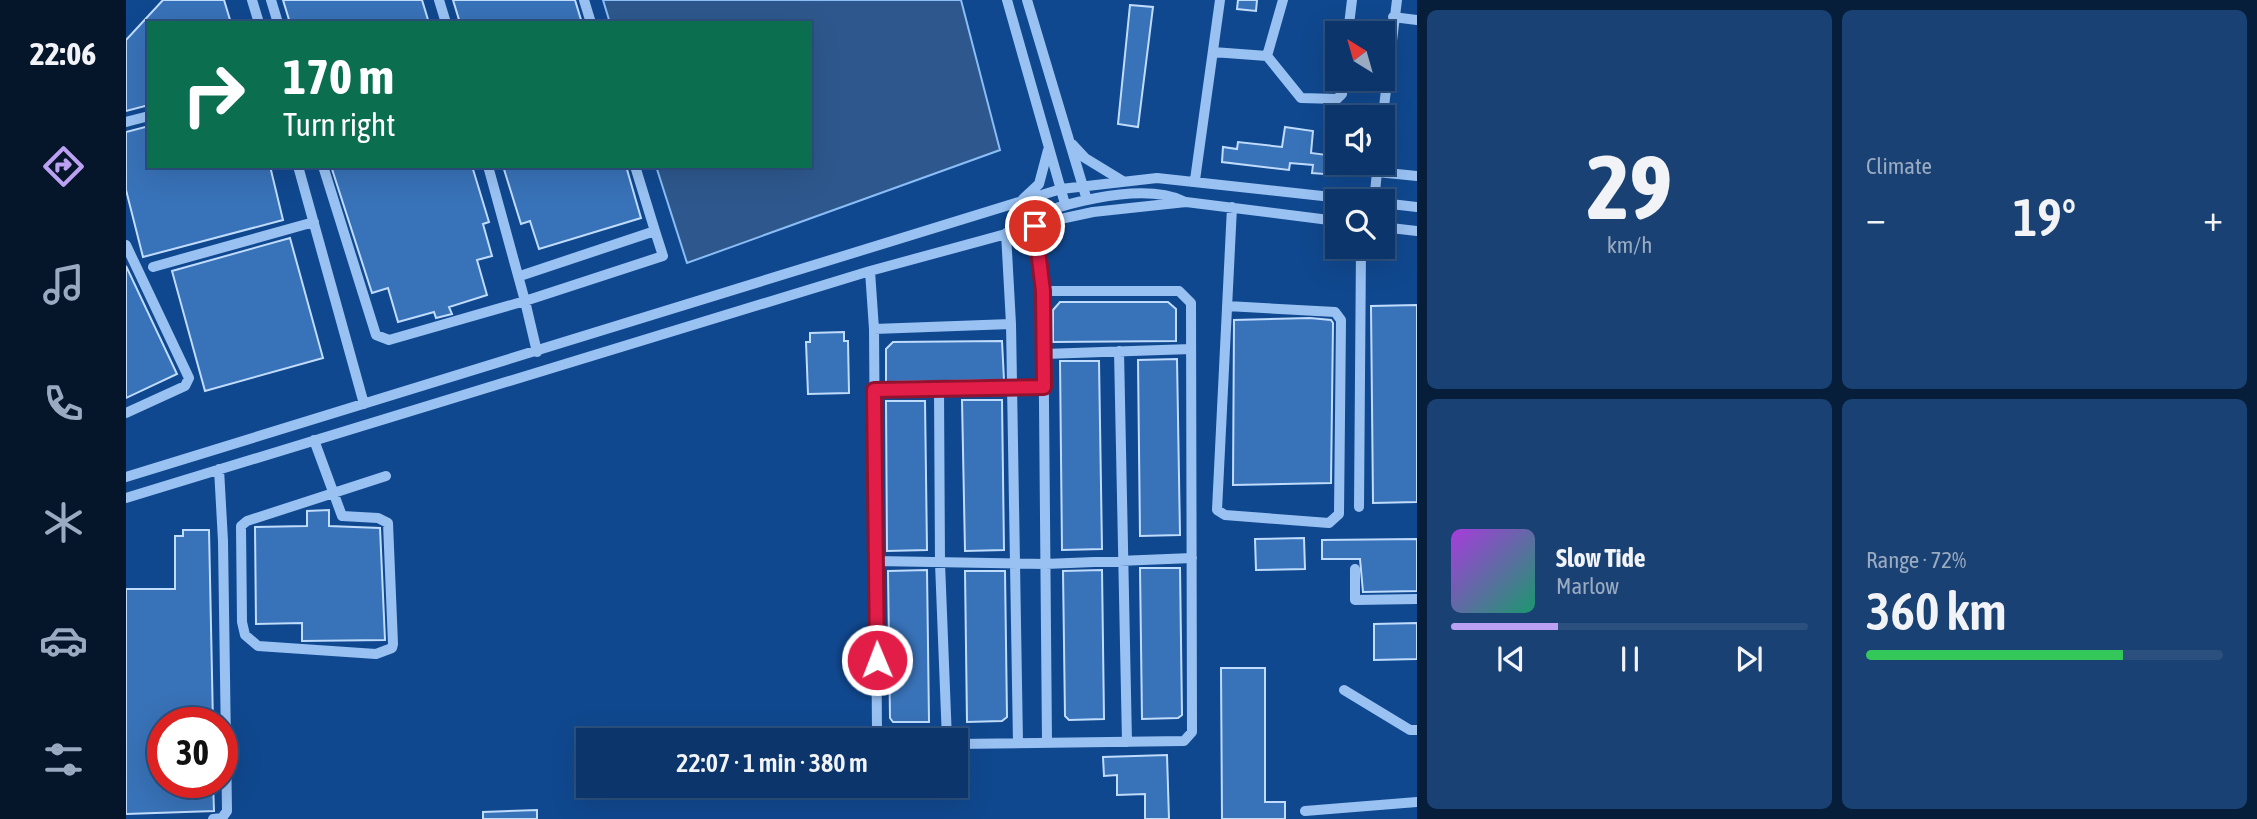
<!DOCTYPE html>
<meta charset="utf-8">
<style>
body{margin:0;font-family:"Asap Condensed",sans-serif;background:#1a4173;color:#f1f3f6;height:100vh;display:flex;flex-direction:column;font-size:26px;white-space:nowrap}
*{box-sizing:border-box;margin:0}
p{font-size:23px;color:#9aabc1}
.icon{flex:none;width:38px;height:38px;fill:none;stroke:currentColor;stroke-width:2;stroke-linecap:round;stroke-linejoin:round}
.map{position:relative;flex:1;overflow:hidden}
.side{display:flex;flex-direction:column;gap:10px;padding:10px;background:#071e3b;width:840px}
.side>*{flex:none}
.banner{position:absolute;left:21px;top:21px;width:665px;height:147px;border-radius:0px;box-shadow:0 7px 28px #0002,0 0 0 2px #2c507e;background:#0b6e4f;color:#fff;overflow:hidden}
.needle{width:46px;rotate:323deg}
.tools{position:absolute;left:1199px;top:21px;display:grid;gap:14px}
.tools a{display:grid;place-items:center;width:70px;height:70px;border-radius:0px;background:#0c366b;box-shadow:0 7px 28px #0002,0 0 0 2px #2c507e;font-size:35px}
.speed{position:absolute;left:21px;top:707px;display:flex;gap:14px;font-size:35px;font-weight:700;text-align:center}
.speed>*{display:grid;place-content:center;width:91px;height:91px;border-radius:50%;background:#0c366b;box-shadow:0 7px 28px #0002,0 0 0 2px #2c507e;line-height:1}
.speed .limit{border:10px solid #d22;background:#fff;color:#111}
.pin{position:absolute;display:grid;place-items:center;width:60px;height:60px;color:#fff;margin:-30px;border:4px solid #fff;border-radius:50%;box-shadow:0 2px 7px #0007}
.me{position:absolute;width:77px;margin:-38px;rotate:359deg;stroke-linejoin:round;filter:drop-shadow(0 0 5px #0008)}
.turn{display:flex;align-items:center;gap:24px;height:147px;padding:0 21px;font-size:32px}
.turn .icon{width:91px;height:91px;stroke-width:2.5}
.turn b{display:block;font-size:49px;line-height:60px}
.big{font-size:52px;font-weight:600;line-height:1.1}
.side .widget{flex:1;display:flex;flex-direction:column;justify-content:center;gap:10px;min-width:0;padding:0 24px;border-radius:10px;background:#1a4173}
.side .dial{align-items:center;gap:0}
.dial b{font-size:91px;line-height:1}
.song{display:flex;align-items:center;gap:21px}
.cover{width:84px;height:84px;border-radius:10px;background:linear-gradient(135deg,hsl(280 70% 55%),hsl(160 70% 35%))}
.played{height:7px;border-radius:4px;background:linear-gradient(90deg,#bca0f2 30%,#2c507e 30%)}
.keys{display:flex;justify-content:space-around;direction:ltr}
.heat{display:flex;justify-content:space-between;align-items:center;font-size:38px;direction:ltr}
.charge{height:10px;border-radius:5px;background:linear-gradient(90deg,#34c759 72%,#2c507e 0)}
.side .tiles{flex:1;display:grid;gap:10px;grid-template-columns:repeat(2,1fr)}
.trip{position:absolute;left:450px;top:728px;width:392px;height:70px;border-radius:0px;background:#0c366b;box-shadow:0 7px 28px #0002,0 0 0 2px #2c507e;font-weight:600;line-height:70px;text-align:center}
main{display:flex;flex:1;min-height:0}
.menu{display:flex;flex-direction:column;width:126px;justify-content:space-around;align-items:center;background:#05162b;color:#9aabc1}
.menu .icon{width:49px;height:49px}
.menu .active{color:#bca0f2}
.menu b{font-size:32px;color:#f1f3f6}
.map>svg:first-child{display:block}
.water{fill:#2e588d;stroke:#8abdf6;stroke-width:2}
.building{fill:#3872b8;stroke:#c0dcfd;stroke-width:2}
.lines{fill:none;stroke-linecap:round;stroke-linejoin:round}
.minor{stroke:#99c2f3;stroke-width:10}
.route-casing{stroke:#92132f;stroke-width:18}
.route{stroke:#e11d48;stroke-width:12}
</style>
<main>
<nav class="menu">
<b>22:06</b>
<svg class="icon active" aria-label="directions" viewBox="0 0 24 24"><path d="M12 3l9 9-9 9-9-9zM9 14v-3h6M13 9l2 2-2 2"/></svg>
<svg class="icon" aria-label="music" viewBox="0 0 24 24"><path d="M9 18V5l10-2v13"/><circle cx="6" cy="18" r="3"/><circle cx="16" cy="16" r="3"/></svg>
<svg class="icon" aria-label="phone" viewBox="0 0 24 24"><path d="M5 4h4l2 5-3 2q2 4 5 5l2-3 5 2v4C11 20 4 13 5 4z"/></svg>
<svg class="icon" aria-label="climate" viewBox="0 0 24 24"><path d="M12 3v18M4 7l16 10M4 17L20 7"/></svg>
<svg class="icon" aria-label="car" viewBox="0 0 24 24"><path d="M5 17H2v-5l4-1 3-4h7l3 4 3 1v5h-3M9 17h6M6 11h13"/><circle cx="7" cy="17" r="2"/><circle cx="17" cy="17" r="2"/></svg>
<svg class="icon" aria-label="filters" viewBox="0 0 24 24"><path d="M4 7h16M4 17h16"/><circle cx="9" cy="7" r="2"/><circle cx="15" cy="17" r="2"/></svg>
</nav>
<div class="map">
<svg width="1291" height="819" viewBox="0 0 1291 819">
<rect width="100%" height="100%" fill="#10488f"/>
<path class="water" d="M 477,0 L 835,0 L 874,150 L 561,263 L 530,166 L 684,166 L 684,23 L 484,23 Z"/>
<path class="building" d="M 37,0 L 98,0 L 105,23 L 23,23 L 23,105 L 0,111 L 0,40 Z
M 157,0 L 296,0 L 303,23 L 164,23 Z
M 327,0 L 449,0 L 456,23 L 334,23 Z
M 1112,0 L 1131,0 L 1130,11 L 1111,9 Z
M 1004,5 L 1027,7 L 1012,127 L 992,124 Z
M 23,126 L 23,166 L 144,166 L 157,220 L 17,257 L 0,190 L 0,132 Z
M 1159,127 L 1187,131 L 1185,153 L 1201,155 L 1198,174 L 1186,173 L 1187,165 L 1164,163 L 1163,170 L 1096,162 L 1097,147 L 1111,149 L 1112,142 L 1156,147 Z
M 205,166 L 346,166 L 363,222 L 357,224 L 366,256 L 351,260 L 361,295 L 323,307 L 326,314 L 310,318 L 308,312 L 272,322 L 262,288 L 246,293 Z
M 377,166 L 500,166 L 515,218 L 413,249 L 404,221 L 395,224 Z
M 164,238 L 197,358 L 79,391 L 46,271 Z
M 0,266 L 51,374 L 0,398 Z
M 934,302 L 1042,302 L 1050,309 L 1050,341 L 927,342 L 927,310 Z
M 1291,305 L 1291,502 L 1247,503 L 1245,306 Z
M 1184,318 L 1205,320 L 1207,323 L 1205,483 L 1107,485 L 1108,320 Z
M 718,332 L 718,341 L 722,341 L 723,393 L 682,394 L 680,342 L 684,342 L 684,333 Z
M 876,341 L 878,380 L 760,382 L 760,349 L 767,342 Z
M 1051,359 L 1054,535 L 1014,536 L 1012,360 Z
M 934,361 L 973,361 L 976,549 L 936,550 Z
M 836,400 L 876,400 L 878,550 L 839,551 Z
M 760,401 L 799,401 L 801,550 L 761,551 Z
M 203,510 L 203,526 L 254,528 L 259,640 L 176,641 L 176,623 L 130,624 L 129,527 L 181,526 L 181,511 Z
M 57,530 L 83,530 L 87,723 L 37,723 L 37,782 L 87,782 L 88,811 L 0,814 L 0,589 L 49,589 L 49,536 L 57,536 Z
M 1178,538 L 1179,569 L 1130,570 L 1129,539 Z
M 1291,539 L 1291,591 L 1237,592 L 1234,559 L 1196,559 L 1196,540 Z
M 1014,568 L 1054,568 L 1056,715 L 1052,718 L 1016,719 Z
M 801,570 L 803,722 L 767,722 L 764,718 L 762,571 Z
M 976,570 L 978,719 L 943,720 L 939,716 L 937,571 Z
M 839,571 L 879,571 L 881,717 L 876,721 L 841,722 Z
M 1291,623 L 1291,659 L 1248,660 L 1248,624 Z
M 1095,668 L 1139,668 L 1139,802 L 1159,802 L 1159,819 L 1096,819 Z
M 1041,755 L 1043,819 L 1019,819 L 1019,794 L 991,795 L 991,775 L 978,776 L 977,757 Z
M 411,810 L 411,819 L 357,819 L 357,812 Z"/>
<g class="lines">
<path class="minor" d="M 126,0 L 133,23
M 145,0 L 152,23
M 313,0 L 320,23
M 458,0 L 465,23
M 881,0 L 939,204
M 901,0 L 961,200
M 1267,17 L 1291,20
M 1222,33 L 1226,0
M 1087,52 L 1141,56 L 1157,0
M 1141,56 L 1175,98 L 1211,99 L 1216,94 L 1218,79
M 0,122 L 23,116
M 1256,123 L 1271,0
M 946,144 L 959,158 L 995,180
M 172,166 L 238,404
M 197,166 L 250,335 L 263,340 L 399,301 L 362,166
M 509,166 L 529,231
M 1251,172 L 1291,176
M 1069,180 L 1094,0
M 897,199 L 913,184 L 922,150
M 1248,201 L 1252,163
M 1256,203 L 1291,207
M 909,226 L 917,291 L 921,743
M 884,227 C 923,205 1015,181 1057,201
M 1256,227 L 1291,231
M 880,233 L 885,324 L 892,743
M 0,245 L 63,378 L 59,386 L 0,413
M 27,267 L 188,222
M 744,271 L 748,329 L 751,734 L 755,740
M 394,276 L 529,231 L 537,256 L 399,301 L 411,352
M 1101,306 L 1209,312 L 1215,320 L 1213,514 L 1203,523 L 1099,515 L 1091,510 L 1106,207
M 748,329 L 885,324
M 993,351 L 1001,742
M 918,354 L 1065,349
M 813,389 L 814,563 L 821,740
M 748,390 L 918,387
M 188,440 L 216,516 L 252,518 L 262,523 L 267,644 L 266,648 L 250,654 L 132,646 L 119,635 L 116,622 L 115,526 L 121,521 L 260,476
M 0,477 L 935,189 L 1031,178 L 1242,201
M 0,498 L 744,271 L 939,218 L 967,212 L 1060,202 L 1211,221
M 1233,507 L 1235,247
M 750,561 L 919,564 L 1066,558
M 1229,569 L 1229,600 L 1291,599
M 1218,690 L 1284,730 L 1291,730
M 830,744 L 1058,741 L 1066,732 L 1065,303 L 1053,291 L 917,291
M 1179,811 L 1291,802
M 87,819 L 96,818 L 101,811 L 97,541 L 93,469"/>
</g>
<g class="lines">
<defs>
<path id="route" d="M 751,660 L 748,390 L 918,387 L 917,291 L 909,226"/>
</defs>
<use href="#route" class="route-casing"/>
<use href="#route" class="route"/>
</g>
</svg>
<div class="tools">
<a><svg class="needle" viewBox="-14 -14 28 28"><path d="M0-13l5 13h-10z" fill="#e53935"/><path d="M0 13l5-13h-10z" fill="#9aabc1"/></svg></a>
<a><svg class="icon" aria-label="sound" viewBox="0 0 24 24"><path d="M4 9h4l5-4v14l-5-4H4zM17 9q2 3 0 6"/></svg></a>
<a><svg class="icon" aria-label="search" viewBox="0 0 24 24"><circle cx="10" cy="10" r="6"/><path d="M15 15l6 6"/></svg></a>
</div>
<div class="speed"><div class="limit">30</div></div>
<div class="pin" style="left:909px;top:226px;background:#d93025"><svg class="icon" aria-label="arrive" viewBox="0 0 24 24"><path d="M6 21V4h12l-3 4 3 4H6"/></svg></div>
<svg class="me" style="left:751px;top:660px" viewBox="-20 -20 40 40"><circle r="17" fill="#e11d48" stroke="#fff" stroke-width="3"/><path d="M0-11L8 9 0 5-8 9z" fill="#fff"/></svg>
<div class="trip">22:07 · 1 min · 380 m</div>
<div class="banner">
<div class="turn"><svg class="icon" aria-label="right" viewBox="0 0 24 24"><path d="M7 20v-9h11M14 6l5 5-5 5"/></svg><div><b>170 m</b>Turn right</div></div>
</div>
</div>
<section class="side">
<div class="tiles">
<div class="widget dial"><b>29</b><p>km/h</p></div>
<div class="widget"><p>Climate</p>
<div class="heat"><a>−</a><b class="big">19°</b><a>+</a></div>
</div>
<div class="widget">
<div class="song"><i class="cover"></i><div><b>Slow Tide</b><p>Marlow</p></div></div>
<div class="played"></div>
<div class="keys"><svg class="icon" aria-label="previous" viewBox="0 0 24 24"><path d="M18 5L8 12l10 7zM5 5v14"/></svg><svg class="icon" aria-label="pause" viewBox="0 0 24 24"><path d="M8 5v14M16 5v14"/></svg><svg class="icon" aria-label="next" viewBox="0 0 24 24"><path d="M6 5l10 7-10 7zM19 5v14"/></svg></div>
</div>
<div class="widget"><p>Range · 72%</p><b class="big">360 km</b><div class="charge"></div></div>
</div>
</section>
</main>
